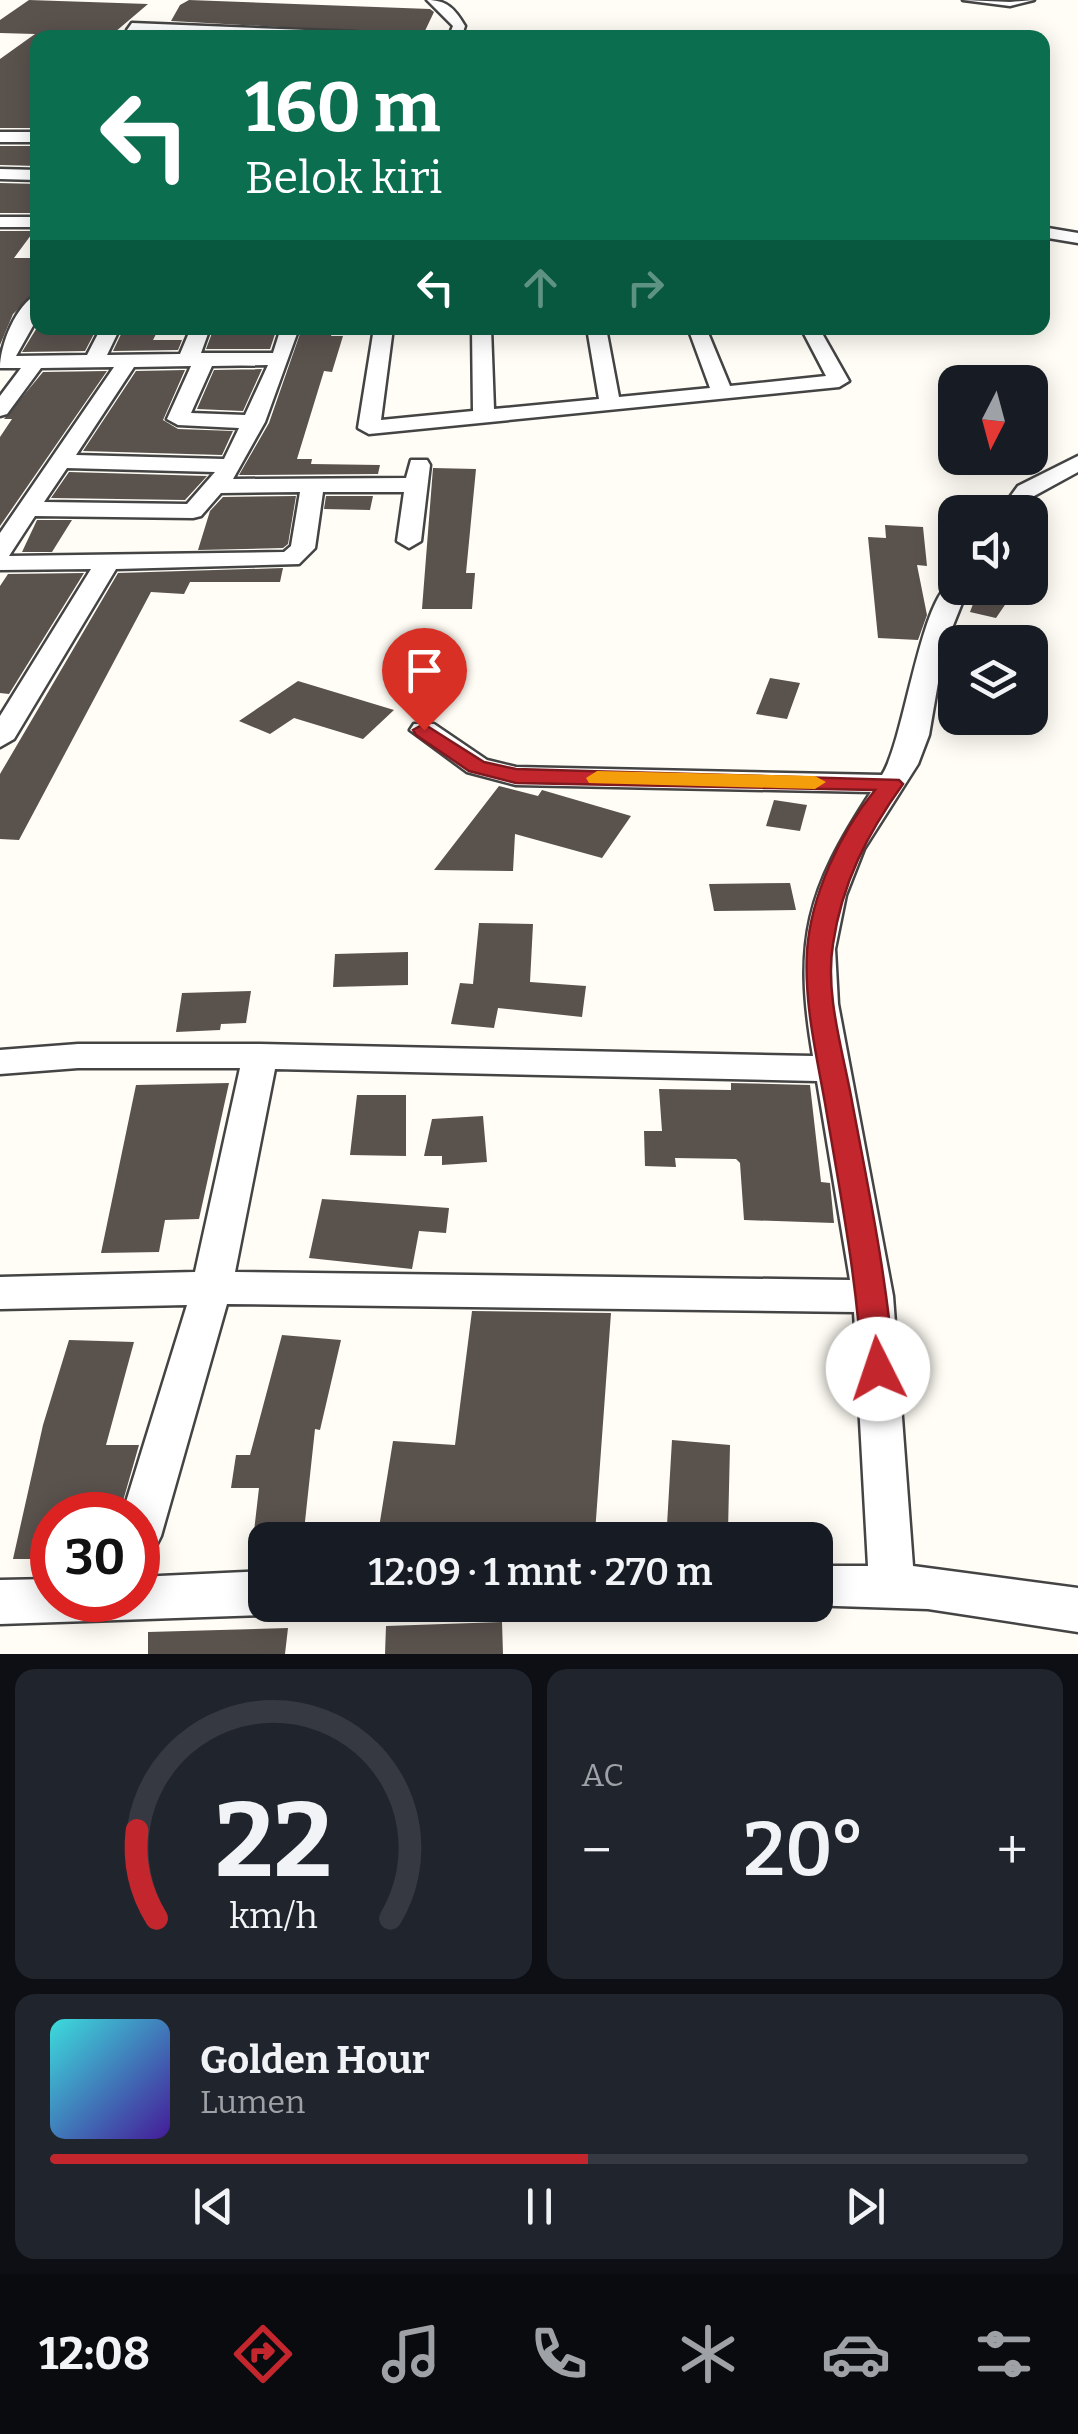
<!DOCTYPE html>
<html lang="id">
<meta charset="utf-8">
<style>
body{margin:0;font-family:Bitter,serif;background:#20242c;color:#f1f3f6;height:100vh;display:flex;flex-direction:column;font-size:38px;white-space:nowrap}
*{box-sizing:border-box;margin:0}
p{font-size:32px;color:#9ea1a6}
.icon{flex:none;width:55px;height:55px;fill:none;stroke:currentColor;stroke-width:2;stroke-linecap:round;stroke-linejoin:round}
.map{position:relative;height:1654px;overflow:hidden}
.panel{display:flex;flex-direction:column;gap:15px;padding:15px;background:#0d0f14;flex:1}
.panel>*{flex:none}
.hud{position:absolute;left:30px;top:30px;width:1020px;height:305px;border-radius:20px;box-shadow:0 5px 25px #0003;background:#0b6e4f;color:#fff;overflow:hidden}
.needle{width:65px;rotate:186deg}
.tools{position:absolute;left:938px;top:365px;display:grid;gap:20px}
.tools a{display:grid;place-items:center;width:110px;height:110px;border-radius:20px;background:#171b24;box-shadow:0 5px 25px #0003;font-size:50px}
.speed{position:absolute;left:30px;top:1492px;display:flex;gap:20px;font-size:50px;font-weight:700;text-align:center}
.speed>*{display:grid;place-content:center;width:130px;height:130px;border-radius:50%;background:#171b24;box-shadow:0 5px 25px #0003;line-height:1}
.speed .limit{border:15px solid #d22;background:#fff;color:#111}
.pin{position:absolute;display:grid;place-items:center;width:85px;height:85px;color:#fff;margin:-102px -42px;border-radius:50% 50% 50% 0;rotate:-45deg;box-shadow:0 0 10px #0007}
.pin .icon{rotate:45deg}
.me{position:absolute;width:110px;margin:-55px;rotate:356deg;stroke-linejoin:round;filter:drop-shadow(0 0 8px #0008)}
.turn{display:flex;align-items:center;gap:35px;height:210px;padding:0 50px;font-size:45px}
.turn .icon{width:130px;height:130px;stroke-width:2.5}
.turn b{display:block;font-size:70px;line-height:85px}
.lanes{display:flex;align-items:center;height:95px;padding:0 50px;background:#0003;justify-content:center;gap:50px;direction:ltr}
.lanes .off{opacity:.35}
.big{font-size:75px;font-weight:600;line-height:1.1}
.panel .tile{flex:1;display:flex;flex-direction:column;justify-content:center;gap:15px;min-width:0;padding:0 35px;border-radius:20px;background:#20242c}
.panel .dial{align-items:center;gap:0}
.dial svg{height:260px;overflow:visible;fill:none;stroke:#363941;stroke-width:7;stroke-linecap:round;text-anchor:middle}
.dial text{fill:#f1f3f6;stroke:none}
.song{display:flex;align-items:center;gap:30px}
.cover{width:120px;height:120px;border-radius:15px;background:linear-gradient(135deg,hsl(180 70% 55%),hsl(260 70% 35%))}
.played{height:10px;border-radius:5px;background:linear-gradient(90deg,#c4262e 55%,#363941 55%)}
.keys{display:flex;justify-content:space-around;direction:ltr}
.heat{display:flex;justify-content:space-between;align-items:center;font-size:55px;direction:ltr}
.panel .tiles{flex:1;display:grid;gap:15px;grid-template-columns:1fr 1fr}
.tile:last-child{grid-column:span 2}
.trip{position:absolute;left:248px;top:1522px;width:585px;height:100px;border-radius:20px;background:#171b24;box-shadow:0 5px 25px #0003;font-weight:600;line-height:100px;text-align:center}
.dock{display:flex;height:160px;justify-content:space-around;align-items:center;background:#090b0e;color:#9ea1a6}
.dock .icon{width:70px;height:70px}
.dock .current{color:#c4262e}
.dock b{font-size:45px;color:#f1f3f6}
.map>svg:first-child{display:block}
.building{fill:#5a524d}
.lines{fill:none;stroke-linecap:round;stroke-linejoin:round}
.service-casing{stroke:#444;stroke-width:5}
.minor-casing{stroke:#444;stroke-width:5}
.service{fill:#fff;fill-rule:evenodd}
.minor{fill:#fff;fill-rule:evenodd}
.route{fill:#c4262e;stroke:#7f191e;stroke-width:2.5}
.slow{fill:#f59e0b}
</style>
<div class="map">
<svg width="1078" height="1654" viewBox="0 0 1078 1654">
<rect width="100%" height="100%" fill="#fffdf5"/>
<path class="building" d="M 29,0 L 148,4 L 108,38 L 38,38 L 38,128 L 0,128 L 0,59 L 35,34 L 0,33 L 0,20 Z
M 189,0 L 430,9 L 434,12 L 423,35 L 171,21 L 180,5 Z
M 0,146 L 38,146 L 38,166 L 0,165 Z
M 0,183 L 38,184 L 38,213 L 0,213 Z
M 0,231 L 34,231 L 14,258 L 38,258 L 38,291 L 13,314 L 0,345 Z
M 38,326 L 38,328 L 97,328 L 85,351 L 22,352 Z
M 124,328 L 159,328 L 153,340 L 182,340 L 178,350 L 113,351 Z
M 214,328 L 249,329 L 277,328 L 270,349 L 206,349 Z
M 302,328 L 334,328 L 331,336 L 343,336 L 332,372 L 324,371 L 297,459 L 312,459 L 311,464 L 380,465 L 378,474 L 239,475 L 269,423 Z
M 262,369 L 243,411 L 197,409 L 214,370 Z
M 185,370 L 163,420 L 178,429 L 233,431 L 222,455 L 83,451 L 136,371 Z
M 107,371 L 0,526 L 0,437 L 12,419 L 4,419 L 43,372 Z
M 433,468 L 476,469 L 466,573 L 475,573 L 472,609 L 422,609 Z
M 69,472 L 207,476 L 185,500 L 51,498 Z
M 296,496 L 288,544 L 283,548 L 198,550 L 210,511 L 223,497 Z
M 326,496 L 373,496 L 370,510 L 324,509 Z
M 37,520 L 72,520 L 52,552 L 22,552 Z
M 885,525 L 923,527 L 927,566 L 917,565 L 927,615 L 918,640 L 878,638 L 868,537 L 886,538 Z
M 283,568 L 280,582 L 190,582 L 184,594 L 151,592 L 19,840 L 0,839 L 0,774 L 118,573 Z
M 84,573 L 9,694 L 0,693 L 0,586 L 8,574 Z
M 979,588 L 1011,596 L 996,618 L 970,612 Z
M 770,678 L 800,683 L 787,719 L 756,714 Z
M 298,681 L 394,710 L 363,739 L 294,718 L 270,734 L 239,721 Z
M 499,786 L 538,796 L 542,790 L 631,816 L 602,858 L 515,834 L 513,871 L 434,870 Z
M 774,800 L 807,805 L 800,831 L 766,826 Z
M 790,883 L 796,910 L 714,911 L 709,884 Z
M 479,923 L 533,924 L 530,982 L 586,986 L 582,1017 L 498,1008 L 494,1028 L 451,1024 L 460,983 L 473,984 Z
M 408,952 L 408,985 L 333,987 L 335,954 Z
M 251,991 L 246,1023 L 221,1024 L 220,1030 L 176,1032 L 182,993 Z
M 229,1083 L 199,1219 L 165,1220 L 159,1252 L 101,1253 L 136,1085 Z
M 731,1083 L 810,1085 L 821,1182 L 830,1183 L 834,1223 L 744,1220 L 740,1163 L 736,1159 L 675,1158 L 676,1167 L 645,1166 L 644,1131 L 662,1131 L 659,1089 L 731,1090 Z
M 357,1095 L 406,1095 L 406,1156 L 350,1155 Z
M 483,1116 L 487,1162 L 442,1165 L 442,1156 L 424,1156 L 432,1119 Z
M 322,1199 L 449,1208 L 446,1233 L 419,1231 L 412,1269 L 309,1258 Z
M 472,1311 L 611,1313 L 595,1533 L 508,1526 L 507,1535 L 436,1531 L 435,1540 L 377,1540 L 393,1441 L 455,1445 Z
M 282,1335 L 341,1340 L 320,1430 L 315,1429 L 303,1540 L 253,1540 L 259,1488 L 231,1488 L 236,1455 L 250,1455 Z
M 69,1340 L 134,1342 L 106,1445 L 139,1445 L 119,1515 L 52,1515 L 52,1559 L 13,1559 L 43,1425 Z
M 672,1440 L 730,1445 L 728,1531 L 667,1525 Z
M 502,1622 L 503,1654 L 385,1654 L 386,1626 Z
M 288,1628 L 285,1654 L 148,1654 L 148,1632 Z"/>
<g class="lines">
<defs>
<path id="service" d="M 963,0 L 1010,2 L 1034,0 L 1010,6 Z"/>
<path id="minor" d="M 427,0 C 447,0 455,9 465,26 L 461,38 L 448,38 L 453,26 Z
M 132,23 L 357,32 L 364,36 L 127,30 Z
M 0,132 L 38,132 L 38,142 L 0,142 Z
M 0,169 L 38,170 L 38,180 L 0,179 Z
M 0,217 L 38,217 L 38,227 L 0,227 Z
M 1042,227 L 1078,233 L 1078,243 L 1042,237 Z
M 38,294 L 38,317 L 16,356 L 87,355 L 101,328 L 120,328 L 107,355 L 180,354 L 191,328 L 210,328 L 201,353 L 273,353 L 281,328 L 299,328 L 265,422 L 233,479 L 406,478 L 411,460 L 427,460 L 430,465 L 421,541 L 409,548 L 397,541 L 404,492 L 323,492 L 315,548 L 299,564 L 116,569 L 14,739 L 0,747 L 0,716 L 91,569 L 0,570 L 0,533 L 114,367 L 41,368 L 7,414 L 0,416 L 0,396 L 21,368 L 0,368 C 0,345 16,304 38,294 ZM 268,365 L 245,415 L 191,413 L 212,366 ZM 191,366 L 167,419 L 178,425 L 239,428 L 224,459 L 76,455 L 134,367 ZM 67,468 L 215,472 L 187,504 L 44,502 ZM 300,492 L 291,546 L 284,552 L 9,556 L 35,516 L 193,518 L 201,516 L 221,493 Z
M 374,328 L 393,328 L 381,420 L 473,411 L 472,328 L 491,328 L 494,409 L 599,399 L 587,328 L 606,328 L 619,397 L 710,388 L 688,328 L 706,328 L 730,386 L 826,376 L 801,328 L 819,328 L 849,381 L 839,387 L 369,434 L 358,428 Z
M 1078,456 L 1078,472 L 1034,496 L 1022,512 L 999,512 L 1018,486 Z
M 955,581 L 955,588 L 968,588 L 944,648 L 929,735 L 918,764 L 864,849 L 846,895 L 835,949 L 838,1004 L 893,1296 L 913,1566 L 1078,1588 L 1078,1632 L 928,1609 L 806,1605 L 815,1605 L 815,1566 L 868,1566 L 854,1312 L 227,1304 L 161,1536 L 154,1550 L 138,1556 L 138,1515 L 122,1515 L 187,1305 L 0,1309 L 0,1277 L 195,1272 L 240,1068 L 78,1068 L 0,1074 L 0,1050 L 78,1044 L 260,1044 L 813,1056 C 793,940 807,890 871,792 L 516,785 L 467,772 L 410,730 L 414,724 L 434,724 L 487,760 L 516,767 L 882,775 C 905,740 921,589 955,581 ZM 275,1069 L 817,1081 L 850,1280 L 235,1272 Z
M 265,1571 L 265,1605 L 283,1605 L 265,1615 L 0,1624 L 0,1580 L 52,1579 L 52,1600 L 138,1600 L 138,1577 Z"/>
</defs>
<use href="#service" class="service-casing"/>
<use href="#minor" class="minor-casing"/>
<use href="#service" class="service"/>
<use href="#minor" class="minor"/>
</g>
<path class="route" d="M 424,724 L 484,762 L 516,769 L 899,780 L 903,784 C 867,834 842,883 833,944 C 825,993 842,1048 851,1096 C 868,1187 887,1277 894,1369 L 889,1378 L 878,1382 L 867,1378 L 862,1369 C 857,1279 840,1192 825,1103 C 816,1053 804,1002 807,951 C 811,895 840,833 875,790 L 516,783 L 469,771 L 416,735 L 413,730 Z"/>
<path class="slow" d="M 597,771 L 815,776 L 826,782 L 815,789 L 589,783 L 586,778 Z"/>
</svg>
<div class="tools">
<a><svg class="needle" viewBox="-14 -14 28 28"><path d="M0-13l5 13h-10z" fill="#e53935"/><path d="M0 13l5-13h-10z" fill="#9ea1a6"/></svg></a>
<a><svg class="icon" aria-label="sound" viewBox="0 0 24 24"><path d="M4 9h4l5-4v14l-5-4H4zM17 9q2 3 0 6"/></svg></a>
<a><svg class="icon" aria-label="layers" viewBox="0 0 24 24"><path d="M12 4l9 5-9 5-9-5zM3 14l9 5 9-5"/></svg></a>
</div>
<div class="speed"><div class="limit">30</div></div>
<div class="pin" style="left:424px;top:730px;background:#d93025"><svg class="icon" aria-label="arrive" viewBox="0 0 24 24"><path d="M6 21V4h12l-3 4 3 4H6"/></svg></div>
<svg class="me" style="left:878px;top:1369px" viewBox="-20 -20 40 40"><circle r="19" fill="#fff"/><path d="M0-13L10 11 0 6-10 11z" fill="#c4262e"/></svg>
<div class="trip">12:09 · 1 mnt · 270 m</div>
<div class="hud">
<div class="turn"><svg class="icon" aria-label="left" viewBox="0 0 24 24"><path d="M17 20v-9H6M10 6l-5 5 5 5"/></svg><div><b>160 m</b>Belok kiri</div></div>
<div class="lanes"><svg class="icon" aria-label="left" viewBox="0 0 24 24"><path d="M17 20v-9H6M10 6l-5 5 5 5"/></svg><svg class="icon off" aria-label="ahead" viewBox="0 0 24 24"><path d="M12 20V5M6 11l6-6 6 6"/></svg><svg class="icon off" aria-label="right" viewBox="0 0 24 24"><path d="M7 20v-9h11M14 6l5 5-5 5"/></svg></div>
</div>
</div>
<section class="panel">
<div class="tiles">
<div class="tile dial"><svg viewBox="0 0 100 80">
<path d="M14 69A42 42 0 1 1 86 69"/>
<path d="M14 69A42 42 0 0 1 8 42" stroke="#c4262e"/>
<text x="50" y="56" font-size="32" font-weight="700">22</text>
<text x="50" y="72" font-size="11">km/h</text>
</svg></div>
<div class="tile"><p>AC</p>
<div class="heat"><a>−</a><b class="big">20°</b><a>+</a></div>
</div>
<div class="tile">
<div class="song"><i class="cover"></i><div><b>Golden Hour</b><p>Lumen</p></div></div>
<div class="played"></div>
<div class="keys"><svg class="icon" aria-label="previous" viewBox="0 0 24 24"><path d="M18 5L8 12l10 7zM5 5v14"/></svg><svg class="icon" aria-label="pause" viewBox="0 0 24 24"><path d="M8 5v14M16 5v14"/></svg><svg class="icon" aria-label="next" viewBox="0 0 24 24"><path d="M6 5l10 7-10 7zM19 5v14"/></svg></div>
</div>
</div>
</section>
<nav class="dock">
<b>12:08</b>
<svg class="icon current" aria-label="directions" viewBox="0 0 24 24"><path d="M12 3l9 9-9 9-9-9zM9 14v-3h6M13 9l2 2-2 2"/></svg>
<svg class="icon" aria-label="music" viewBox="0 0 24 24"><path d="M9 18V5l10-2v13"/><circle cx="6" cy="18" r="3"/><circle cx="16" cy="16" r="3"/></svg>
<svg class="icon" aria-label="phone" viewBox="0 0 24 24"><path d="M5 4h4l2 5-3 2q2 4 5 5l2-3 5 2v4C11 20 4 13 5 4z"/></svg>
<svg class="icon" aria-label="climate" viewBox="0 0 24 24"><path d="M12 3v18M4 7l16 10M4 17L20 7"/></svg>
<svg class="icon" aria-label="car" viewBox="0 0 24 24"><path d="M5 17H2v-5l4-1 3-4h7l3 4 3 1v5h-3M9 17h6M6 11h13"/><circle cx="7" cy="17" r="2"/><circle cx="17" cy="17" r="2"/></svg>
<svg class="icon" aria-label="filters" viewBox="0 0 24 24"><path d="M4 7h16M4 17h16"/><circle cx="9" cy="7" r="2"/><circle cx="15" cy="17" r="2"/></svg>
</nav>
